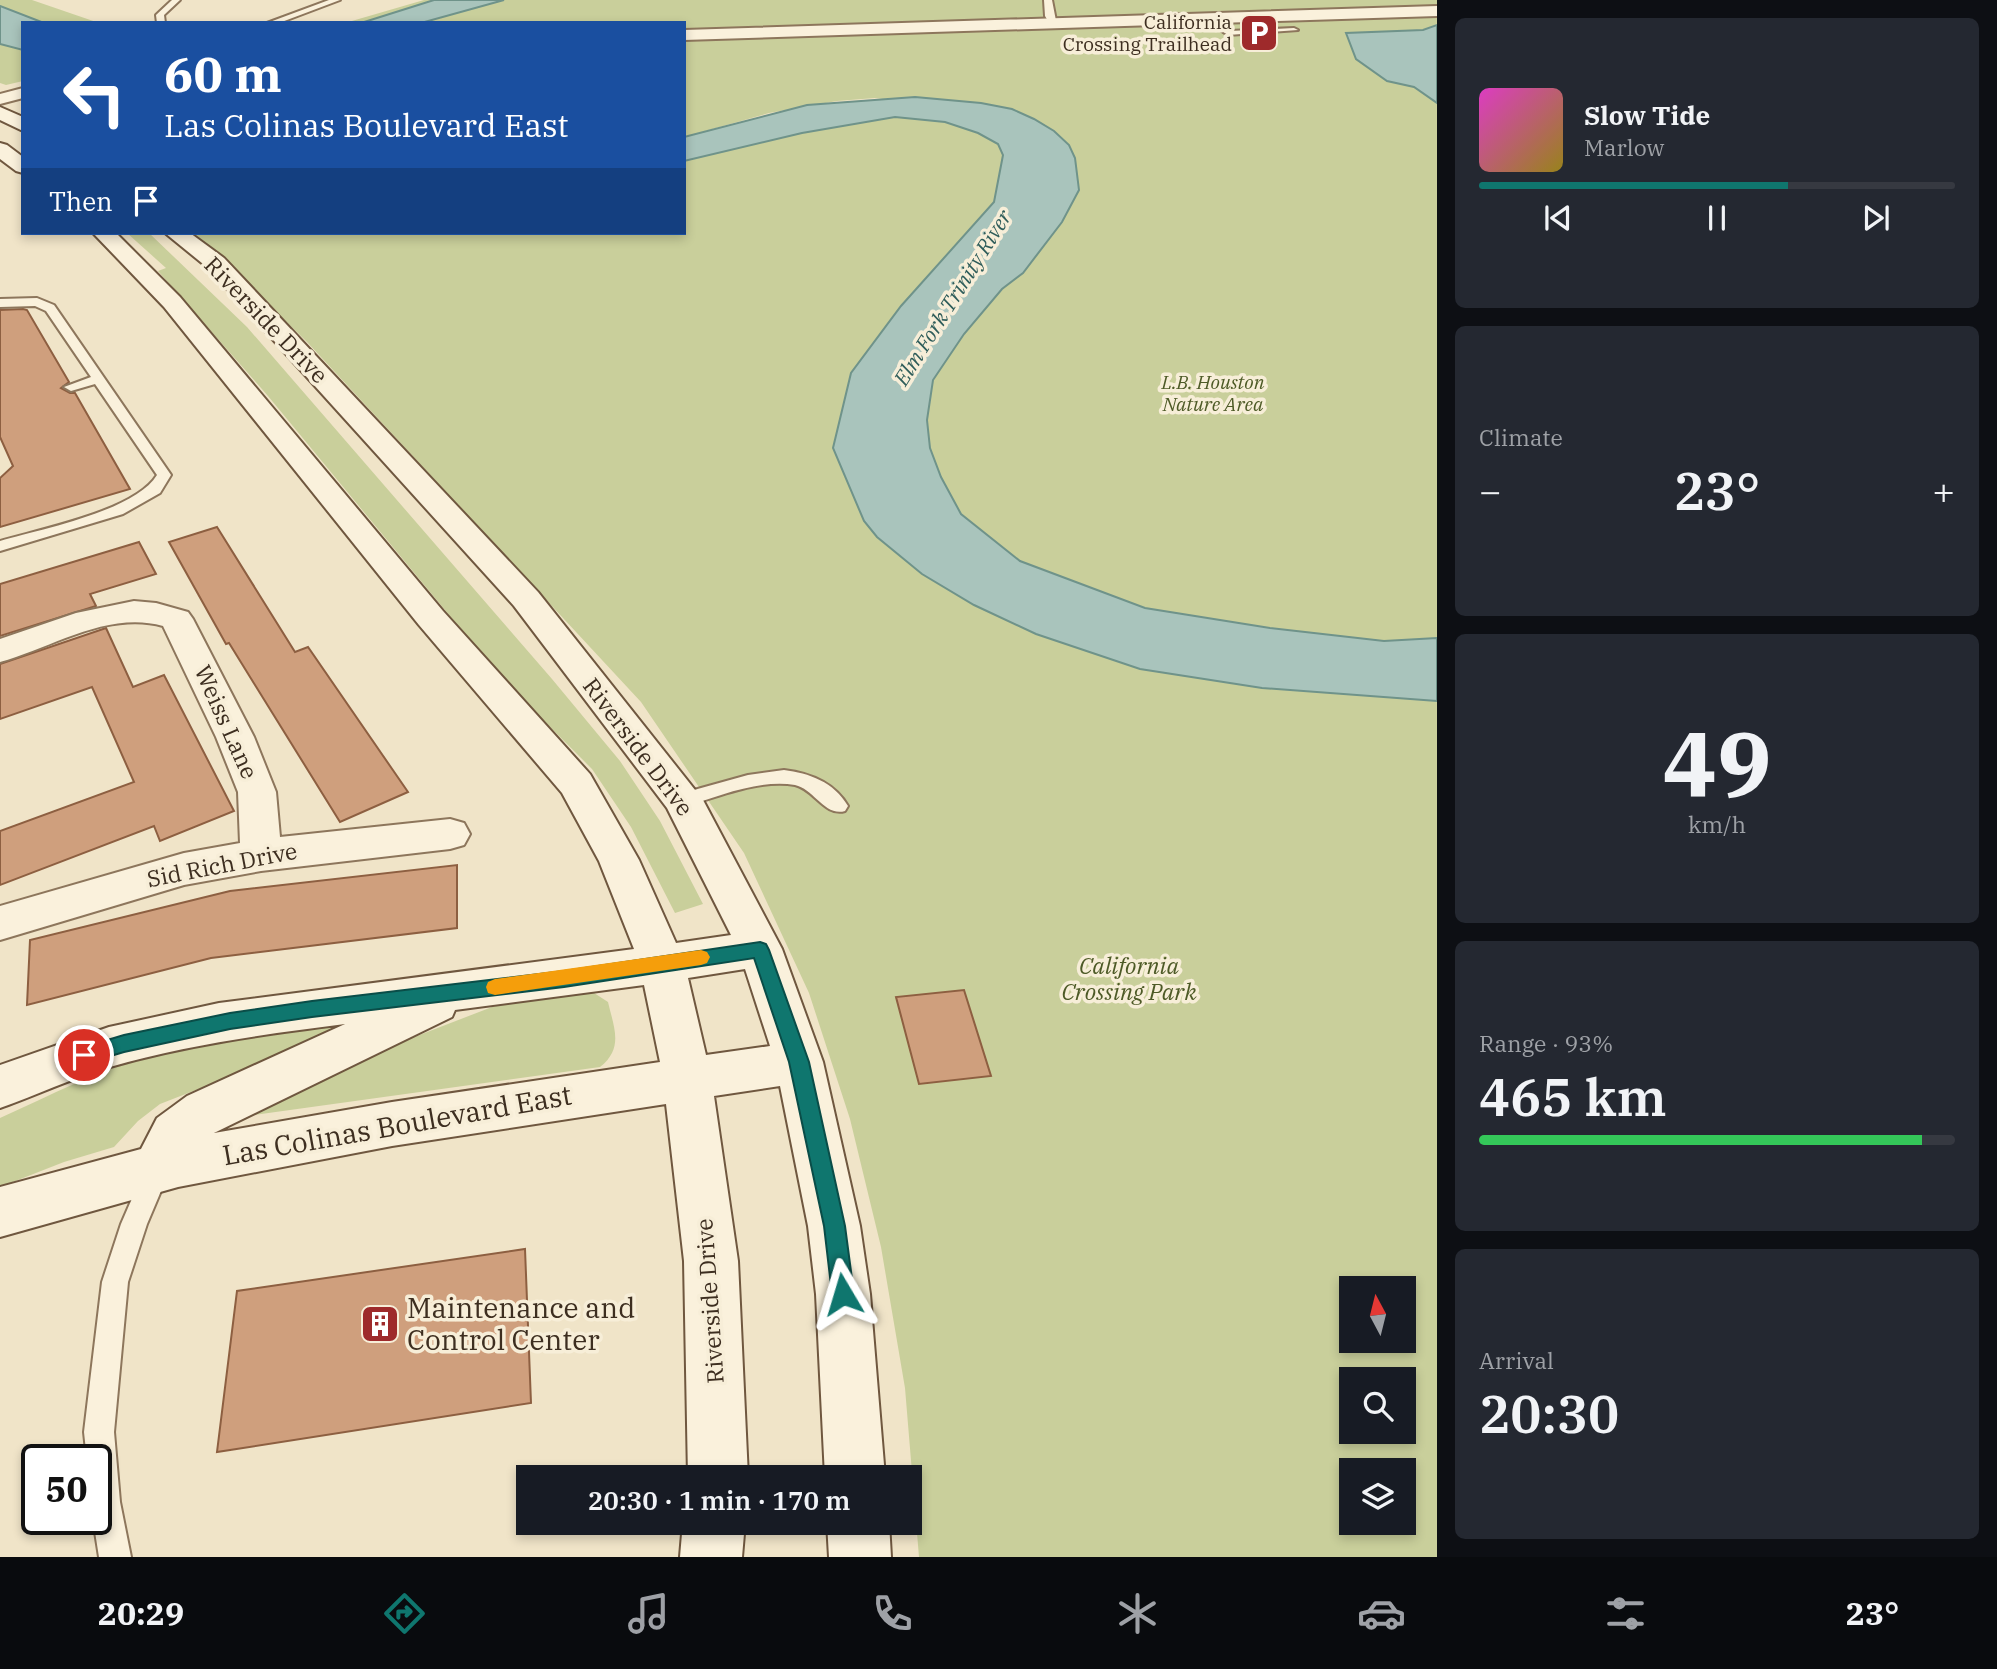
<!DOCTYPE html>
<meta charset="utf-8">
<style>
body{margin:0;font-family:"IBM Plex Serif",serif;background:#242831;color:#f1f3f6;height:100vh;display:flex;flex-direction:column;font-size:26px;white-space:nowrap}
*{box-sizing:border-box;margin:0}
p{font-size:23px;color:#9ea1a6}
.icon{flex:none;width:38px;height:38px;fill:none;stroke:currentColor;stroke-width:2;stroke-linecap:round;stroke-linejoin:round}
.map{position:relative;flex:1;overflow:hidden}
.details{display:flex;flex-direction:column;gap:18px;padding:18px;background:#0d0f14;width:560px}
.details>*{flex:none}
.hud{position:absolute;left:21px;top:21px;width:665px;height:214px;border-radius:0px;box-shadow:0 4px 10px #0003;background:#1a4fa0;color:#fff;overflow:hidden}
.needle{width:46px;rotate:353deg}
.fabs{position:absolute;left:1339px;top:1276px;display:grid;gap:14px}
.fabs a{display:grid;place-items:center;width:77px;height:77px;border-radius:0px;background:#171b24;box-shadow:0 4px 10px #0003;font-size:35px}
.speed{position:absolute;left:21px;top:1444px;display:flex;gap:14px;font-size:35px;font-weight:700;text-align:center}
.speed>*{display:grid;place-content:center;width:91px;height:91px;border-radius:50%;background:#171b24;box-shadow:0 4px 10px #0003;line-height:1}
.speed .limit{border:4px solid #111;border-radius:10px;background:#fff;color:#111}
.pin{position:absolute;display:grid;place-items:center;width:60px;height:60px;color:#fff;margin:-30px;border:4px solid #fff;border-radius:50%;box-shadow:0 2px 7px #0007}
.me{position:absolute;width:77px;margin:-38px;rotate:353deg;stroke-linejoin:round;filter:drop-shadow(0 0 5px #0008)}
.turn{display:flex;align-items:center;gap:24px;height:147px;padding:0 28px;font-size:32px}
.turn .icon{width:91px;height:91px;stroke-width:2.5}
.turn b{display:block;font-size:49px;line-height:60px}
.then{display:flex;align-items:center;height:66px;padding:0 28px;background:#0003;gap:14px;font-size:26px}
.big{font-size:52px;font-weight:600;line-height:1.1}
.details .widget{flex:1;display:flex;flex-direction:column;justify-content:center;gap:10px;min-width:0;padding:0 24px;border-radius:10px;background:#242831}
.details .dial{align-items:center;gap:0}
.dial b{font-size:91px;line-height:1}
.song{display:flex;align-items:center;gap:21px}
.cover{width:84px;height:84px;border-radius:10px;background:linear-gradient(135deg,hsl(310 70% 55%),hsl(50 70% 35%))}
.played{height:7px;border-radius:4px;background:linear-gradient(90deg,#0f766e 65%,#363941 65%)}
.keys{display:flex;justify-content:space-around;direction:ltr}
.heat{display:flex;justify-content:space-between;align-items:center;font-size:38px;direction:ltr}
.charge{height:10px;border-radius:5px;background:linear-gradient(90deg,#34c759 93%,#363941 0)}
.trip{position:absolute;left:516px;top:1465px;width:406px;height:70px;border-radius:0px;background:#171b24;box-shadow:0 4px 10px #0003;font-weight:600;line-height:70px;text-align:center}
.tabs{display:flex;height:112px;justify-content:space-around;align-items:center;background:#090b0e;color:#9ea1a6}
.tabs .icon{width:49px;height:49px}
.tabs .active{color:#0f766e}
.tabs b{font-size:32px;color:#f1f3f6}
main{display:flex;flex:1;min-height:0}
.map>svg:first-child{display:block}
.green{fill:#c9cf9b;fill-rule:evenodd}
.water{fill:#a9c4bc;stroke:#6f938a;stroke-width:2}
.building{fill:#cf9f7d;stroke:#8d5f41;stroke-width:2}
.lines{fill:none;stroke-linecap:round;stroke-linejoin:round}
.service-casing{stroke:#8d765c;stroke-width:4}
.minor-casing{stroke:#8d765c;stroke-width:4}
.tertiary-casing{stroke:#8d765c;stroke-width:4}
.secondary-casing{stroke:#6f573f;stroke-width:4}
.service{fill:#faf1dc;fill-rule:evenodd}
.minor{fill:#faf1dc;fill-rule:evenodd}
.tertiary{fill:#faf1dc;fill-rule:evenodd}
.secondary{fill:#faf1dc;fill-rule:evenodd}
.route{fill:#0f766e;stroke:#0a4d48;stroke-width:2}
.slow{fill:#f59e0b}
.labels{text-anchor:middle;stroke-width:7;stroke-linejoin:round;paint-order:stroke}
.far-poi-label{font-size:19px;fill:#3d2e20;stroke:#f7eed8;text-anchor:end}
.far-park-label{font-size:19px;font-style:italic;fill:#4d5a26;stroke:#f7eed8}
.far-water-label{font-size:21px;font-style:italic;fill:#2f5d5a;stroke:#f7eed8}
.street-label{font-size:23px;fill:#3d2e20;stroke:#f7eed8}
.park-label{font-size:23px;font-style:italic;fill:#4d5a26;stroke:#f7eed8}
.near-street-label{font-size:28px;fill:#3d2e20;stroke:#f7eed8}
.near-poi-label{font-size:28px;fill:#3d2e20;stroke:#f7eed8;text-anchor:start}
</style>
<main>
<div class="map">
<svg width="1437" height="1557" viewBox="0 0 1437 1557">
<rect width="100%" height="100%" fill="#f0e4c8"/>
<path class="green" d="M 0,0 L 32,0 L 99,23 L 23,23 L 23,81 L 6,85 L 0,83 Z
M 424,0 L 1437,0 L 1437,6 L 684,29 L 684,23 L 345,23 Z
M 1437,14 L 1437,638 L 1384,641 L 1270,628 L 1145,608 L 1020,561 L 961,514 L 941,477 L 930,448 L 927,420 L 933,380 L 964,334 L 1002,289 L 1023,273 L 1062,222 L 1079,190 C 1069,147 1073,142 1034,119 L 875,98 L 837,101 L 769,113 L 684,137 L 684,38 Z
M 895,117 L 945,122 L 978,133 L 998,144 L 1003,155 L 994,202 L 901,306 L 851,373 L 833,448 L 864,521 L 877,537 L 922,574 L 974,605 L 1036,634 L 1140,669 L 1262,688 L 1437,701 L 1437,1557 L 919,1557 L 905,1388 L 881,1247 L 850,1119 L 809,993 L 744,853 L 641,702 L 307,342 L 232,269 L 191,233 L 684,233 L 684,161 L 802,133 ZM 1351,1288 L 1404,1288 L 1404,1340 L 1351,1340 ZM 1351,1379 L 1404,1379 L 1404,1432 L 1351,1432 ZM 1351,1470 L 1404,1470 L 1404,1522 L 1351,1522 Z
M 127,233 L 149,233 L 247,327 L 552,679 L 620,761 L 660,821 L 703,904 L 675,913 L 631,827 L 592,769 L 526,703 L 454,621 L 268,396 L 158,271 L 166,268 Z
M 562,991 L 591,991 L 608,1002 C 614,1028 624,1048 600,1067 L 246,1116 L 246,1102 L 492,1007 Z
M 336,1024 L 343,1026 L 339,1034 L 160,1104 L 138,1121 L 114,1147 L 64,1162 L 0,1187 L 0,1118 C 51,1095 101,1069 155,1054 C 214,1038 276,1032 336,1024 Z"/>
<path class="water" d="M 434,0 L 504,0 L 421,23 L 361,23 Z
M 0,6 L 44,23 L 23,23 L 23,50 L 0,44 Z
M 1437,25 L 1437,103 L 1414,87 L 1387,81 L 1356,59 L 1346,33 L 1423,30 Z
M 915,97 L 981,103 L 1012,109 L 1034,119 L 1054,131 L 1069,145 L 1075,158 L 1079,190 L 1062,222 L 1023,273 L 1002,289 L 964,334 L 933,380 L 927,420 L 930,448 L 941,477 L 961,514 L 1020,561 L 1145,608 L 1270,628 L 1384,641 L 1437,638 L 1437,701 L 1262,688 L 1140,669 L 1036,634 L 974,605 L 922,574 L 877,537 L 864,521 L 833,448 L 851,373 L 901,306 L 994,202 L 1003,155 L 998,144 L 978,133 L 945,122 L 895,117 L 802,133 L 684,161 L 684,137 L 807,105 Z"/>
<path class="building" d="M 23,309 L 27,310 L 69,382 L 61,388 L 70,393 L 75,393 L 130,489 L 0,527 L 0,478 L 13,466 L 0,437 L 0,310 Z
M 217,527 L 295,652 L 308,647 L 408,792 L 340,822 L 229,643 L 226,644 L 169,542 Z
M 139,542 L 156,574 L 90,594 L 96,606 L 0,636 L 0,584 Z
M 106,628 L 133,687 L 164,675 L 234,811 L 160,841 L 154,826 L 0,885 L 0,831 L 134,782 L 92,687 L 0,719 L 0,664 Z
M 457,865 L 457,928 L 211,958 L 27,1005 L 30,940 L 230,891 Z
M 964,990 L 991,1076 L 919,1084 L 896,997 Z
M 525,1249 L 531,1403 L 217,1452 L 237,1291 Z"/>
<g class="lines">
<defs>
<path id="service" d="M 172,0 L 180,0 L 164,15 L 165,23 L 157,23 L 156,15 Z
M 329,0 L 340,0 L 279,23 L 267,23 Z
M 1044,0 L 1052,0 L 1057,26 L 1051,26 L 1045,16 Z
M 1205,16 L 1211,16 L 1230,31 L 1294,28 L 1298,30 L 1228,35 L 1205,20 Z
M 37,298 L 54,305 L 171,475 L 160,493 L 123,514 L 0,551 L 0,541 C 41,529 135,511 157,475 L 95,384 L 71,391 L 64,387 L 91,377 L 46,311 L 35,306 L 0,307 L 0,299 Z
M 784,770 C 809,773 834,782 848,806 L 845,811 C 825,817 814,789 795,785 C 758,779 718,797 683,807 L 676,805 L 673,800 L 676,795 L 748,775 Z
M 156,1160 L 165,1164 L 169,1172 L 147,1224 L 128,1282 L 114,1432 L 120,1502 L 131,1557 L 99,1557 L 93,1519 L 96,1519 L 96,1460 L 87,1460 L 84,1432 L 102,1282 L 121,1224 L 147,1164 Z"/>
<path id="minor" d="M 134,601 L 156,603 L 188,612 L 193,619 L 254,737 L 276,792 L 280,837 L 450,819 L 464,823 L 470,834 L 464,845 L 450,849 L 261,871 L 184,885 L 0,940 L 0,906 L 184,853 L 240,843 L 238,792 L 216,737 L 163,626 C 108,610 51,648 0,662 L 0,639 L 76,613 Z"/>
<path id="tertiary" d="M 1437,6 L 1437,16 L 684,40 L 684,30 Z
M 23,88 L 23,98 L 0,104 L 0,94 Z"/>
<path id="secondary" d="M 0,107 L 23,117 L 23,131 L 0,120 Z
M 0,143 L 7,145 L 23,157 L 23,173 L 16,171 L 0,159 Z
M 93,233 L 116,233 L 180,297 L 443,611 L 590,774 L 639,860 L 676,943 L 731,935 L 667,808 L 514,606 L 208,268 L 165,233 L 190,233 L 224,258 L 538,592 L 703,800 L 782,949 L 823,1062 L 860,1226 L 870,1294 L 885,1477 L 825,1477 L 816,1294 L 808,1226 L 780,1086 L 714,1096 L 738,1261 L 748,1477 L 688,1477 L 684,1261 L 666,1104 L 392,1146 L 178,1187 L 0,1237 L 0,1187 L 141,1149 L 157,1118 L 187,1096 L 345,1024 C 266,1034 186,1045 110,1067 C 72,1078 37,1095 0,1108 L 0,1065 L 109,1027 L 219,1003 L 634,949 L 599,861 L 562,793 L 419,625 L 164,307 ZM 745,969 L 770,1046 L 706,1055 L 688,978 ZM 644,985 L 660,1062 L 392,1102 L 214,1133 L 452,1017 L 455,1010 Z
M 683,1522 L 745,1522 L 742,1557 L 680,1557 Z
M 827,1522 L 889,1522 L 891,1557 L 829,1557 Z"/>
</defs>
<use href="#service" class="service-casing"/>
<use href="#minor" class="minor-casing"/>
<use href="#tertiary" class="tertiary-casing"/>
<use href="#secondary" class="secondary-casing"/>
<use href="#service" class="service"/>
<use href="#minor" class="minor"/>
<use href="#tertiary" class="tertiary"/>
<use href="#secondary" class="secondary"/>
</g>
<path class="route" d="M 760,942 L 766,944 L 769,950 L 809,1062 L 845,1226 L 854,1294 L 851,1302 L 843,1305 L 835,1302 L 832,1294 L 824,1226 L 789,1062 L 754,958 L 564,987 L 312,1017 L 230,1029 L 124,1052 L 84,1064 L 77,1061 L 74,1055 L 77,1049 L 124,1035 L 230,1013 L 312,1001 L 564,971 Z"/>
<path class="slow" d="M 701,950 L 707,952 L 710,957 L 707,963 L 701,965 L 495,995 L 488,993 L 486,987 L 488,982 L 495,979 Z"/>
<defs>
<symbol id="parking-square" viewBox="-11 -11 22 22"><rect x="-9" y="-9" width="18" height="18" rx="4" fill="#9e2a2b" stroke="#f7eed8"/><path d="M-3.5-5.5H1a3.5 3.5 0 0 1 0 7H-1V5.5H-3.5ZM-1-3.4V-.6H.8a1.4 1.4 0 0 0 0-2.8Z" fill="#fff"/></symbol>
<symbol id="building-square" viewBox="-11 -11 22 22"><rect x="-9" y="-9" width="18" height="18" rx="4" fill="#9e2a2b" stroke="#f7eed8"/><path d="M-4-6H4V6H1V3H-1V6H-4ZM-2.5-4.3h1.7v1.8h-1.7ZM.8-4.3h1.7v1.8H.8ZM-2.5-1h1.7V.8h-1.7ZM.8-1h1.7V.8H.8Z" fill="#fff"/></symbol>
</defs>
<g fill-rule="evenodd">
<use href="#parking-square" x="1237" y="11" width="44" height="44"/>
<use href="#building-square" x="358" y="1302" width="44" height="44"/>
</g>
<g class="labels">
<g class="far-poi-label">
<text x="1232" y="29">California<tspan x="1232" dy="22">Crossing Trailhead</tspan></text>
</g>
<g class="far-park-label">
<text x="1213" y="389">L.B. Houston<tspan x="1213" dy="22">Nature Area</tspan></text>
</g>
<g class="far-water-label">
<text transform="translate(953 298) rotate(-58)" y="7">Elm Fork Trinity River</text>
</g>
<g class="street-label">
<text transform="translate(266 320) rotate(46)" y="8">Riverside Drive</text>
<text transform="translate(226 722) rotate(66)" y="8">Weiss Lane</text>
<text transform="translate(638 747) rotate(53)" y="8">Riverside Drive</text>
<text transform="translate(222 865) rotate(-11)" y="8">Sid Rich Drive</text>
<text transform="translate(710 1301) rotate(-94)" y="8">Riverside Drive</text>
</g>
<g class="park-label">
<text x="1129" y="974">California<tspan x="1129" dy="26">Crossing Park</tspan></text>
</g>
<g class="near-street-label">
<text transform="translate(397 1125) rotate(-10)" y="10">Las Colinas Boulevard East</text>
</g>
<g class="near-poi-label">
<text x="407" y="1318">Maintenance and<tspan x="407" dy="32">Control Center</tspan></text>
</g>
</g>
</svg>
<div class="fabs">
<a><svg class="needle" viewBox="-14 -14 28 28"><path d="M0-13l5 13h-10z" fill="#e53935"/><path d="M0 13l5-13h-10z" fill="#9ea1a6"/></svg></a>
<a><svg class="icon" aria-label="search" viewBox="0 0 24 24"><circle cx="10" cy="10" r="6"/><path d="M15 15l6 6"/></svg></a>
<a><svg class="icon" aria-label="layers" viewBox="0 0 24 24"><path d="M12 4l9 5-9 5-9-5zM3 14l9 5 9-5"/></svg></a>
</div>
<div class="speed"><div class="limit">50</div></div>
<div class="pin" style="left:84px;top:1055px;background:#d93025"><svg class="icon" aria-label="arrive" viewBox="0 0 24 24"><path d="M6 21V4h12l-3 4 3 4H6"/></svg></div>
<svg class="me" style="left:843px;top:1294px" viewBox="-20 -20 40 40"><path d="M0-17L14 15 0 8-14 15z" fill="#0f766e" stroke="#fff" stroke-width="4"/></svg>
<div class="trip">20:30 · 1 min · 170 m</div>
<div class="hud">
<div class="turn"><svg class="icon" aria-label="left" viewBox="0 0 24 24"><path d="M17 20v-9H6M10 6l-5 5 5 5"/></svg><div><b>60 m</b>Las Colinas Boulevard East</div></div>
<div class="then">Then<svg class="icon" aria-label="arrive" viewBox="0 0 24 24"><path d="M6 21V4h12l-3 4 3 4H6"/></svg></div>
</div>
</div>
<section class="details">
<div class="widget">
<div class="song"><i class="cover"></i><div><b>Slow Tide</b><p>Marlow</p></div></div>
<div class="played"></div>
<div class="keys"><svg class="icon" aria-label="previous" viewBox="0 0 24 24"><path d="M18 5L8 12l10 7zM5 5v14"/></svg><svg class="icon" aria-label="pause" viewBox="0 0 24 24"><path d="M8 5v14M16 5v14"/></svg><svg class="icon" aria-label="next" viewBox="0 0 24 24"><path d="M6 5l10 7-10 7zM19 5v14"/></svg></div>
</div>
<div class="widget"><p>Climate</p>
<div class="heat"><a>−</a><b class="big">23°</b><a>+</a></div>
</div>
<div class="widget dial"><b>49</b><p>km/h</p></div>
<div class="widget"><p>Range · 93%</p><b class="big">465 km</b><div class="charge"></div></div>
<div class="widget"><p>Arrival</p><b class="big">20:30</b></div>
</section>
</main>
<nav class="tabs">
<b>20:29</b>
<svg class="icon active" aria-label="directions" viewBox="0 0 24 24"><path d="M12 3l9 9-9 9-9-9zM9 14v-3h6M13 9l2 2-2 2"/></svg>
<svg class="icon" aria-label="music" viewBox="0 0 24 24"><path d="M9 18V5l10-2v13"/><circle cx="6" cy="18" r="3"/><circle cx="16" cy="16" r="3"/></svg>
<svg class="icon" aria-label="phone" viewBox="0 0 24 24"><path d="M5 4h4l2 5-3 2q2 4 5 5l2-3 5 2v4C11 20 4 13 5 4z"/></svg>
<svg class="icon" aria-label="climate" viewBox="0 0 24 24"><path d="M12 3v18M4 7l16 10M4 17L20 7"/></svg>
<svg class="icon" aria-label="car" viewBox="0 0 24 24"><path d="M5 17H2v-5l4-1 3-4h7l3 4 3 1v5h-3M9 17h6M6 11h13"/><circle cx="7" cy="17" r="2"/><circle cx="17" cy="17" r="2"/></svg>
<svg class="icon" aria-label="filters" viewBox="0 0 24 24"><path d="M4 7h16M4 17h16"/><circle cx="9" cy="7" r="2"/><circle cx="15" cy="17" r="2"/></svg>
<b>23°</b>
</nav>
